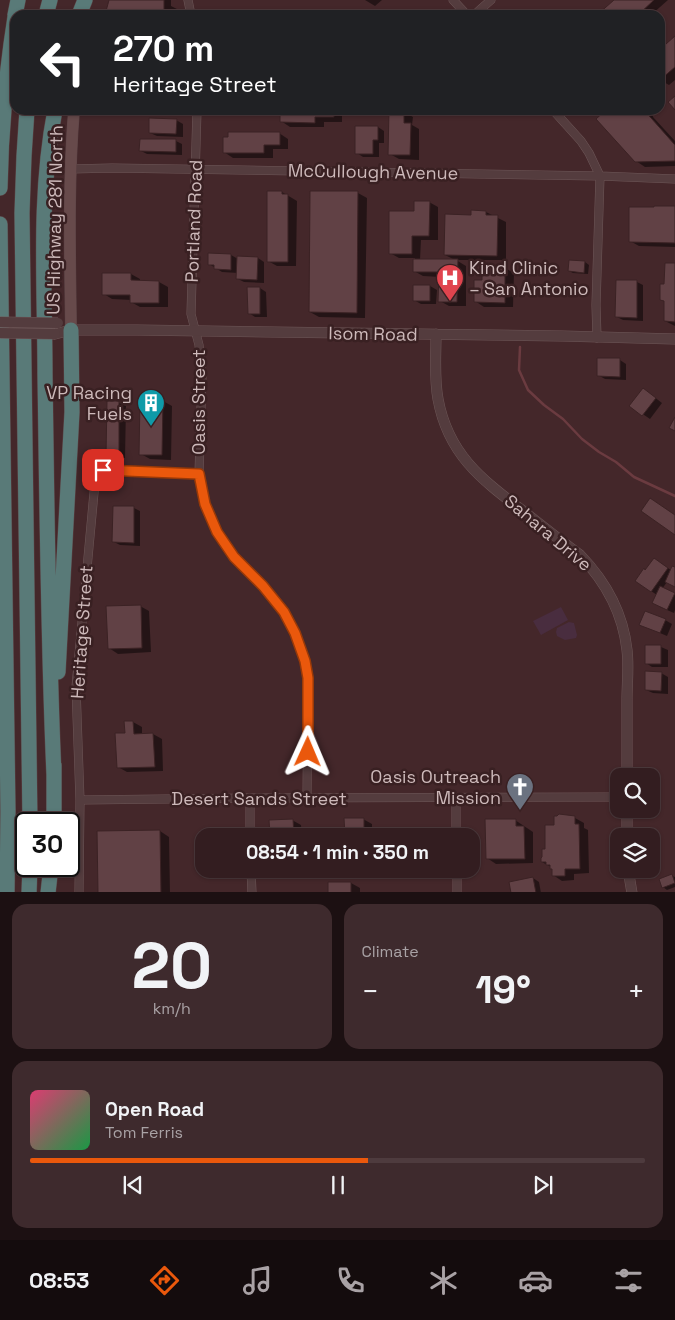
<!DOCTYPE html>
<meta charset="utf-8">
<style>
body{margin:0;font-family:"Space Grotesk",sans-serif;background:#3e2a2d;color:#f1f3f6;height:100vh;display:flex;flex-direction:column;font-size:19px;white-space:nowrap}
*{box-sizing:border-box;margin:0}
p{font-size:16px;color:#a9a2a5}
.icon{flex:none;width:28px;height:28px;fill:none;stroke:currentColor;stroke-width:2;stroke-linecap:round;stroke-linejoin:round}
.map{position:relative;height:892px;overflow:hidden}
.sheet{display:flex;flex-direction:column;gap:12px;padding:12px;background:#1c1012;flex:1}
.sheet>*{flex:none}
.guide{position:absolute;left:10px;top:10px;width:655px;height:105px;border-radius:15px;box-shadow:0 1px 4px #0004,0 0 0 1px #4e3b3e;background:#202124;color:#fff;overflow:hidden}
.fabs{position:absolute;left:610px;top:768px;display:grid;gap:10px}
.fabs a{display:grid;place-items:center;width:50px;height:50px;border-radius:10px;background:#331d20;box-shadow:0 1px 4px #0004,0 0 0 1px #4e3b3e;font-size:25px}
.speed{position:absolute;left:15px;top:812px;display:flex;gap:10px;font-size:25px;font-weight:700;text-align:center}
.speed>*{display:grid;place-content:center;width:65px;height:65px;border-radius:50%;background:#331d20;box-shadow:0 1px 4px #0004,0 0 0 1px #4e3b3e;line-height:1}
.speed .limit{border:2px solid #111;border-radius:8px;background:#fff;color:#111}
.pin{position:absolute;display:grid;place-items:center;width:42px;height:42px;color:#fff;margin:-21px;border-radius:10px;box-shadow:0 2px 8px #0006}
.me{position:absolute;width:55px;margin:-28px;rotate:1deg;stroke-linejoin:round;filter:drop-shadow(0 0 4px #0008)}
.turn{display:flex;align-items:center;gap:18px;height:105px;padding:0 20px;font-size:22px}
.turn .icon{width:65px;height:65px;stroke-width:2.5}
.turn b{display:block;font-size:35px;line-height:42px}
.big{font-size:38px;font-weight:700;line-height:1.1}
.sheet .tile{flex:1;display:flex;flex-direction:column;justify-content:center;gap:8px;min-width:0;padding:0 18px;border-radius:15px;background:#3e2a2d}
.sheet .dial{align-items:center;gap:0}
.dial b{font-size:65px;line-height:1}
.song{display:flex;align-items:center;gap:15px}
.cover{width:60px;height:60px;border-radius:8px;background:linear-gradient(135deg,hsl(340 70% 55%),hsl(140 70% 35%))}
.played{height:5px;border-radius:2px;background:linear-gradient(90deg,#ea580c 55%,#4e3b3e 55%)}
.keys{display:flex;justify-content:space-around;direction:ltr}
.heat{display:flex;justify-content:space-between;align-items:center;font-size:28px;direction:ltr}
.sheet .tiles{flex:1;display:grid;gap:12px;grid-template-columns:1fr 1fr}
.tile:last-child{grid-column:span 2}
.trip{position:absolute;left:195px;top:828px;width:285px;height:50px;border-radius:15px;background:#331d20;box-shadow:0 1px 4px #0004,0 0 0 1px #4e3b3e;font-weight:700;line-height:50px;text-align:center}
.tab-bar{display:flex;height:80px;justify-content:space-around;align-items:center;background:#140c0d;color:#a9a2a5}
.tab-bar .icon{width:35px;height:35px}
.tab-bar .on{color:#ea580c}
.tab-bar b{font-size:22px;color:#f1f3f6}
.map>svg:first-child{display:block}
.green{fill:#492d3f}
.shadow{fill:#0007}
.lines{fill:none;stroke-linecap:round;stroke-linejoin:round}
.stream{stroke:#6b3b40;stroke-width:2.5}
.building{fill:#614145;stroke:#3b2224}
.minor-casing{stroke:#6e5758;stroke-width:9}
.tertiary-casing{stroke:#6e5758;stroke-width:11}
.secondary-casing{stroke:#5d4547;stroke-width:12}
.motorway-casing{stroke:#5b4345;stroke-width:16}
.minor{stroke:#543c3e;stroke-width:8}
.tertiary{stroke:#543c3e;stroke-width:10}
.secondary{stroke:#674a4b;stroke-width:11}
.motorway{stroke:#597a78;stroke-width:15}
.tertiary-bridge-casing{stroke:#6e5758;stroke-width:11;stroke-linecap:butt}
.tertiary-bridge{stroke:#543c3e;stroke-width:10}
.route-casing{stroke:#983908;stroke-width:12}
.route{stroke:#ea580c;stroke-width:9}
.labels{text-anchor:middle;stroke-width:5;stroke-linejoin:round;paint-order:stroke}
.street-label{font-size:18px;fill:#cdb9ba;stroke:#392022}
.poi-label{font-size:18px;fill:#cdb9ba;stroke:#392022;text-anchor:end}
</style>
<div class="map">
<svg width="675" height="893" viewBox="0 0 675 893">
<rect width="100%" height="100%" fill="#44272a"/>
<path class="green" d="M 561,607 L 568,620 L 541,635 L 533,621 Z
M 569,622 L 574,623 L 577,635 L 576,638 L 565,640 L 557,636 L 556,632 L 557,628 Z"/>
<path class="shadow" d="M 111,0 L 171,0 L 171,6 L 177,9 L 177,15 L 106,15 Z
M 365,0 L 382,0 L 375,6 Z
M 616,0 L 668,0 L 651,15 L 599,15 Z
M 675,38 L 675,80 L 669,85 L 660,80 L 660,45 L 667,45 Z
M 281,110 L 339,110 L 342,112 L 342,122 L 324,122 L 324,127 L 290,127 L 281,121 Z
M 597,110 L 652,110 L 653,117 L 675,141 L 675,166 L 645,167 L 636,161 L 604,114 Z
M 404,112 L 413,117 L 412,125 L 419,129 L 419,160 L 399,159 L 390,154 Z
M 176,120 L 183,124 L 183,137 L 157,136 L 150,133 Z
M 378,127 L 384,131 L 384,143 L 379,143 L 379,157 L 363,157 L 357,153 Z
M 279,133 L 288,139 L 288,149 L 273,149 L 273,158 L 233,158 L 224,152 Z
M 176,141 L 182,144 L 182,155 L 147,154 L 141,151 Z
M 268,192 L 282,192 L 297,201 L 296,266 L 277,266 L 268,261 Z
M 358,193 L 367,198 L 365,318 L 319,317 L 310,312 Z
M 429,202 L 438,207 L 438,240 L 421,240 L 420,260 L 455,260 L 445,255 L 472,216 L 472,212 L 486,212 L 506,222 L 506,260 L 456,260 L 466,266 L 466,306 L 449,306 L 440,301 L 440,277 L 423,276 L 414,271 L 415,258 L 399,258 L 390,253 L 415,213 Z
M 675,208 L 675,247 L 639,246 L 630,241 Z
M 231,255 L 238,259 L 258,258 L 264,262 L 264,283 L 244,282 L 238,279 L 238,273 L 222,272 L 209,264 Z
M 585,262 L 589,265 L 588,274 L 573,273 L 569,271 Z
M 675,265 L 675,326 L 665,321 L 666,302 L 661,300 L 666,286 Z
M 505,268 L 514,273 L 513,307 L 484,307 L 475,301 L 483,281 Z
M 131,274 L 140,279 L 140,282 L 159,282 L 168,287 L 168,307 L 140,307 L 131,302 L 131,300 L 112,299 L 104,294 Z
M 637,282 L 643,285 L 643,321 L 623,320 L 617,317 Z
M 414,286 L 430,286 L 437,290 L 436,304 L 421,304 L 414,300 Z
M 260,288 L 266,292 L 267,317 L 255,317 L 249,313 Z
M 620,360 L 626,364 L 626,380 L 605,379 L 598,375 Z
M 649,393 L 662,403 L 650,419 L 631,406 Z
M 163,401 L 172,406 L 171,460 L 150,459 L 141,454 Z
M 108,403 L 119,403 L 126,406 L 125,458 L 114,458 L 108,454 Z
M 134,508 L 140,511 L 140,546 L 120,545 L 114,542 Z
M 661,563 L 672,571 L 675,569 L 675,586 L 667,582 L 662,589 L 675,595 L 675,610 L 674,613 L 660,607 L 657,595 L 651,591 L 646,571 Z
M 140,606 L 149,611 L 151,652 L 118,654 L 109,648 Z
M 665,620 L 672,624 L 667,636 L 641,625 Z
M 646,646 L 661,647 L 668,650 L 668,667 L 652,667 L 646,663 Z
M 661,673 L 668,677 L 668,694 L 653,693 L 646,690 Z
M 133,722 L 142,727 L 142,735 L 153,734 L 162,739 L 163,771 L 127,772 L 118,767 L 126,734 Z
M 575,818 L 584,823 L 584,828 L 588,830 L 589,873 L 574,874 L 574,880 L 562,881 L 553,875 L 553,869 L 551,867 L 542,862 L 555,826 Z
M 346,819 L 363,819 L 372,824 L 372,836 L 346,836 Z
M 292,820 L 301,825 L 302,836 L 271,836 L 271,821 Z
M 515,820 L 533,832 L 533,863 L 496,864 L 487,858 Z
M 160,831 L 169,837 L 170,893 L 100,893 Z
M 327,869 L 373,869 L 328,870 Z
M 672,876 L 675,877 L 675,887 L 667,890 L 663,887 Z
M 533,878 L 539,882 L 541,893 L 512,893 Z
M 351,883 L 360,888 L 360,893 L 330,893 Z"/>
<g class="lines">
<path class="stream" d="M 520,347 L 519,370 L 528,390 L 544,405 L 563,419 L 582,439 L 599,452 L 616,462 L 634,477 L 675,496"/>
</g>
<path class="building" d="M 109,0 L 164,0 L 164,10 L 167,11 L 166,15 L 105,15 Z
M 614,0 L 654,0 L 638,15 L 597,15 Z
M 675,36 L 675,67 L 660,80 L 660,44 L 666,44 Z
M 675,96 L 675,110 L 668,102 Z
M 280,110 L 334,110 L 334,117 L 315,117 L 315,123 L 280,122 Z
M 389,110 L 404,110 L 404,123 L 411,123 L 410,155 L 388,155 Z
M 606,110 L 644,110 L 675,145 L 675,161 L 635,162 L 596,119 Z
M 149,118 L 177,119 L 176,134 L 149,133 Z
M 355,126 L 378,126 L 378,140 L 373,140 L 373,154 L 355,154 Z
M 228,132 L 280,132 L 280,145 L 264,145 L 264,153 L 223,153 L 223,137 L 228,137 Z
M 140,139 L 176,139 L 176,152 L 139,151 Z
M 267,191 L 282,191 L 282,194 L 288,194 L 288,262 L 267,262 Z
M 310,191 L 358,191 L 357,313 L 309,312 Z
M 414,201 L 430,201 L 429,236 L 412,236 L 412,254 L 389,254 L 389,211 L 414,211 Z
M 654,206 L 675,206 L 675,243 L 629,242 L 629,207 L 654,207 Z
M 471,210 L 486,211 L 486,215 L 498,215 L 497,256 L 444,255 L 445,214 L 471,215 Z
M 208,253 L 231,254 L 231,270 L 214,269 L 214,265 L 208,265 Z
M 237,256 L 258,257 L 257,280 L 236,279 Z
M 413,259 L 458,259 L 457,302 L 438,302 L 439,272 L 413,272 Z
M 569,260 L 585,261 L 584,273 L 568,271 Z
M 665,263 L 675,263 L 675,322 L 664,321 L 664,301 L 660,300 L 660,284 L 664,284 Z
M 482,266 L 505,266 L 505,303 L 474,302 L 474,280 L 482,280 Z
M 102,273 L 131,273 L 131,280 L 159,281 L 159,303 L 130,303 L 130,295 L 102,295 Z
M 616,280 L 637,280 L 637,318 L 615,317 Z
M 413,285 L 430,285 L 430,301 L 413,301 Z
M 247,287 L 260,287 L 260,314 L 248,314 Z
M 597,358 L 620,358 L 620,377 L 597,376 Z
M 643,388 L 656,398 L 642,416 L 629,406 Z
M 140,399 L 163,400 L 162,455 L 139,455 Z
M 107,401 L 119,401 L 119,455 L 106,455 Z
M 675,417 L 675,431 L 669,428 Z
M 650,498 L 675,515 L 675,535 L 641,511 Z
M 113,506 L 134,506 L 134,543 L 112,542 Z
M 654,558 L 668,568 L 651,592 L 635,581 L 644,568 L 645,570 Z
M 672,566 L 675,567 L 675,587 L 665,582 Z
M 660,586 L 675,593 L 667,610 L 652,603 Z
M 141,605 L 142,648 L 108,649 L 106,606 Z
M 645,611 L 666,619 L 660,633 L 639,625 Z
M 645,645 L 661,645 L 661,664 L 645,664 Z
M 645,671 L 662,672 L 661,691 L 645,690 Z
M 124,721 L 133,721 L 134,734 L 153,733 L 155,767 L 117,768 L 115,733 L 125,733 Z
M 559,814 L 575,816 L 575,824 L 579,824 L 580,869 L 565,869 L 565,876 L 552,876 L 552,869 L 550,869 L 550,865 L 546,865 L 546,862 L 541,862 L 541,858 L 542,857 L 542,849 L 545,849 L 545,825 L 554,825 L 554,816 L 557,816 Z
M 344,818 L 364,818 L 364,836 L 345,836 Z
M 293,819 L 294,836 L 270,836 L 269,820 Z
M 485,819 L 516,819 L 516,826 L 524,826 L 525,859 L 486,859 Z
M 160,830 L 161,893 L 98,893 L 97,831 Z
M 672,874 L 675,883 L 662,888 L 659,879 Z
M 533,877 L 536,893 L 511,893 L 509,882 Z
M 328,882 L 351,882 L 351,893 L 328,893 Z"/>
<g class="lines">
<defs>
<path id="minor" d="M 188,0 L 191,15
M 453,0 L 467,15
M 474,15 L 491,0
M 197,110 L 191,314 L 199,345 L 202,375 L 199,474 L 205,504 L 217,532 L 225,545 L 234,557 L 263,586 L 284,612 L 295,633 L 305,661 L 308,678 L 307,798
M 553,110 L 581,141 L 589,153 L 600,176 L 596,305 L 597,338
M 71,169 L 112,168 L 600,176 L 675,179
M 250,798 L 250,836
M 456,798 L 456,836
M 80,800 L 250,798 L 619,797
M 251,869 L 252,893
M 457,869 L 457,893
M 79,893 L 80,800 L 76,687 L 95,482 L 99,474 L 103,471 L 199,474"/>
<path id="tertiary" d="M 55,334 L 71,330 L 137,330 L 562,336 L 675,339
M 436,334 C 436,356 434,378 438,399 C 448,454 481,479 523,511 C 542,526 561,541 580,555 C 606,582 623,613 627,650 C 629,666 627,683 627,700 C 627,725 627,751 627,776
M 627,809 L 627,836
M 628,869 L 632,893"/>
<path id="secondary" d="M 71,330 C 70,257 68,183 74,110"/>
<path id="motorway" d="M 15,15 L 18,0
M 46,15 L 50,0
M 79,15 L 85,0
M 27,110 L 24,156 L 22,213 L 30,824
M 0,188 C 1,131 6,74 15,17
M 0,224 L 8,812 L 7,893
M 58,672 L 72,412 L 71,330
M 54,775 C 48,642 47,508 45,374 C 45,286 38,197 55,110
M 54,824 L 54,765
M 29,893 L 30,866
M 48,893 L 51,866"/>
</defs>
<use href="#minor" class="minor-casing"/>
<use href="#tertiary" class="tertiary-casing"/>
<use href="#secondary" class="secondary-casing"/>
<use href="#motorway" class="motorway-casing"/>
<use href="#minor" class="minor"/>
<use href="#tertiary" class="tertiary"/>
<use href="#secondary" class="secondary"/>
<use href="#motorway" class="motorway"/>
<defs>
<path id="tertiary-bridge" d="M 0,322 L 58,323
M 0,333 L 55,334"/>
</defs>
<use href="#tertiary-bridge" class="tertiary-bridge-casing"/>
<use href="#tertiary-bridge" class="tertiary-bridge"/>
</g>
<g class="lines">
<defs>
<path id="route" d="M 103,470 L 199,474 L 205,504 L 217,532 L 234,557 L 263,586 L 284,612 L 295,633 L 305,661 L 308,678 L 308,752"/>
</defs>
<use href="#route" class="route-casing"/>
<use href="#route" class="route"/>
</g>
<defs>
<symbol id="hospital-pin" viewBox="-11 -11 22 30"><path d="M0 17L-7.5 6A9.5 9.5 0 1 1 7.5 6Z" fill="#e0444e" stroke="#392022"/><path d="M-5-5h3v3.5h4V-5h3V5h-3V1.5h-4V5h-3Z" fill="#fff"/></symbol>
<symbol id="building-pin" viewBox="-11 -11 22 30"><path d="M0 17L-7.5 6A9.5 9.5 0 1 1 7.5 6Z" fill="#0f9aa8" stroke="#392022"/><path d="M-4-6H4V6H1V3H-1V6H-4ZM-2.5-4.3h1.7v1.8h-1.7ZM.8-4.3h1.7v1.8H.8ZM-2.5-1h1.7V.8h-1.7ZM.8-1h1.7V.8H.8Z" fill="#fff"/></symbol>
<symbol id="church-pin" viewBox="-11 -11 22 30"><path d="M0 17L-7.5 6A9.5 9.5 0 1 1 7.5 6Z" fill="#6b7280" stroke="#392022"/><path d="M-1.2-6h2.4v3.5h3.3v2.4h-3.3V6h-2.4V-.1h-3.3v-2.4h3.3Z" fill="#fff"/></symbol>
</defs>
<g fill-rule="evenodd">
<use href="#hospital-pin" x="434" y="262" width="32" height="43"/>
<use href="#building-pin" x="135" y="387" width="32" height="43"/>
<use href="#church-pin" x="504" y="771" width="32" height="43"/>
</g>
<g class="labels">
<g class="street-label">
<text transform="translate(373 172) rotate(1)" y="6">McCullough Avenue</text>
<text transform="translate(55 220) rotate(-89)" y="6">US Highway 281 North</text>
<text transform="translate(194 221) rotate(-88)" y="6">Portland Road</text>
<text transform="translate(373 334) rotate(1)" y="6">Isom Road</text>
<text transform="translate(199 402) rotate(-90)" y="6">Oasis Street</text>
<text transform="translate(548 533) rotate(40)" y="6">Sahara Drive</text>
<text transform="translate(82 632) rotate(-86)" y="6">Heritage Street</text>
<text x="259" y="805">Desert Sands Street</text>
</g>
<g class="poi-label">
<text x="469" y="274" text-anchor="start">Kind Clinic<tspan x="469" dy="21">– San Antonio</tspan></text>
<text x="132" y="399">VP Racing<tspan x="132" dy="21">Fuels</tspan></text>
<text x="501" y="783">Oasis Outreach<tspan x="501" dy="21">Mission</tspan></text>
</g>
</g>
</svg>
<div class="fabs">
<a><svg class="icon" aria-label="search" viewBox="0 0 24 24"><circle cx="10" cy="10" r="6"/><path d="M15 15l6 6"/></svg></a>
<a><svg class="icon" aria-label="layers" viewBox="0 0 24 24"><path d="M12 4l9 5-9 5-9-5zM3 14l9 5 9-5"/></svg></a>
</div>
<div class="speed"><div class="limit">30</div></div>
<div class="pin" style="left:103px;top:470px;background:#d93025"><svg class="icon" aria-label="arrive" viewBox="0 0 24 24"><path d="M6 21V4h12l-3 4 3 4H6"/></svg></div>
<svg class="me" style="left:308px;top:752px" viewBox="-20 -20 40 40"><path d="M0-17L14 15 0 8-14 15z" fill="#ea580c" stroke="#fff" stroke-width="4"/></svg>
<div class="trip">08:54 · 1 min · 350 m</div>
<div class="guide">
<div class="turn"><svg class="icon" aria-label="left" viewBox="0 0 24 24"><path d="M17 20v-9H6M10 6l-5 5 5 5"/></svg><div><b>270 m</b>Heritage Street</div></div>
</div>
</div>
<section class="sheet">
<div class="tiles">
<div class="tile dial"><b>20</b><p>km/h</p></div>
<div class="tile"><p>Climate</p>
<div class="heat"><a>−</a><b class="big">19°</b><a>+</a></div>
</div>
<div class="tile">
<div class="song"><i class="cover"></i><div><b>Open Road</b><p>Tom Ferris</p></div></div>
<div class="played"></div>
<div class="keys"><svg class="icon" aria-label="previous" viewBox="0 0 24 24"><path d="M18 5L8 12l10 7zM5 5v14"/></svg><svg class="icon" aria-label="pause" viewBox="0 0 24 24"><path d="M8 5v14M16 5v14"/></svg><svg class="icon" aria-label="next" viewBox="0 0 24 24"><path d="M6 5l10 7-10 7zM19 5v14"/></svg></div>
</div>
</div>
</section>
<nav class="tab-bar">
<b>08:53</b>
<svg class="icon on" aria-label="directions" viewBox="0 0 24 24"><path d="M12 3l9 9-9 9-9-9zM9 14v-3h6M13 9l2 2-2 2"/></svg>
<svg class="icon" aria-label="music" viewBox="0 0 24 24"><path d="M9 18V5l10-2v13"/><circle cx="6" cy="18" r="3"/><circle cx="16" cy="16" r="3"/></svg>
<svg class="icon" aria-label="phone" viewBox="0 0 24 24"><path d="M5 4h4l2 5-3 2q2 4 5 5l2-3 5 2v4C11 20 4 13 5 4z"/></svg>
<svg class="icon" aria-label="climate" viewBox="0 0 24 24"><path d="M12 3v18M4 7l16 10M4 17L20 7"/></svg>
<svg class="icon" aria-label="car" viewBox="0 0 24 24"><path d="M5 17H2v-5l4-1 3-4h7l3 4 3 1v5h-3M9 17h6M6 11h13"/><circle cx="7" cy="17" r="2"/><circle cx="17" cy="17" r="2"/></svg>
<svg class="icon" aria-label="filters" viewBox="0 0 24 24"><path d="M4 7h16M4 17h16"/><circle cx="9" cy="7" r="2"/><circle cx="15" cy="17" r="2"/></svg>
</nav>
